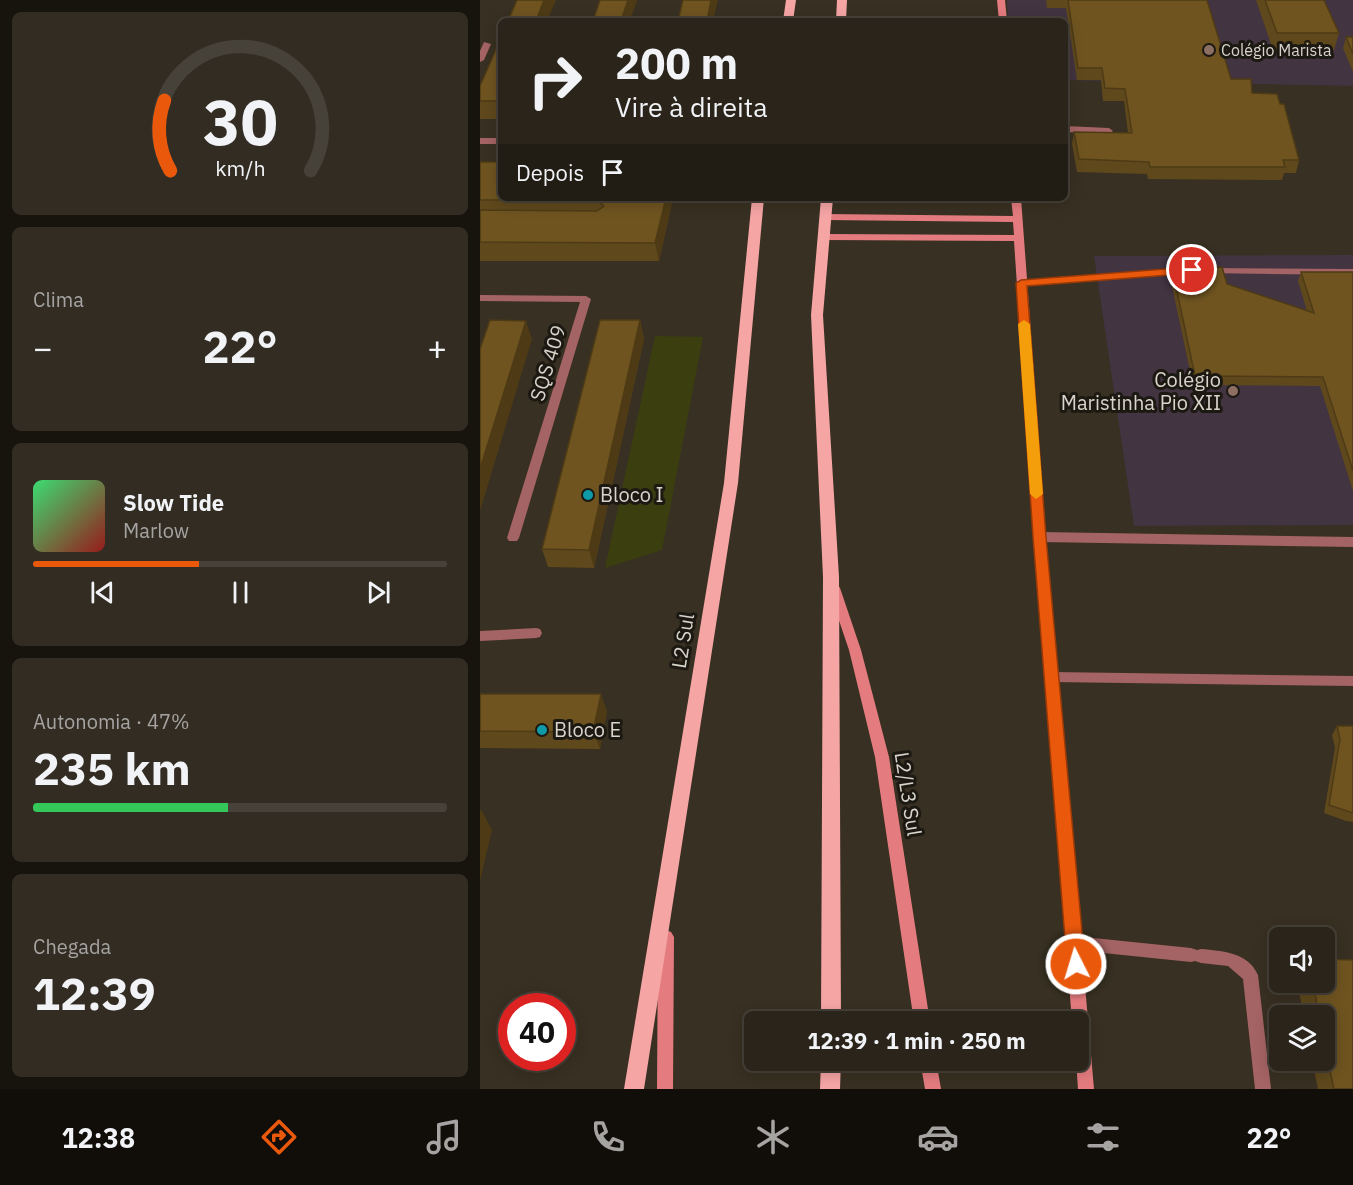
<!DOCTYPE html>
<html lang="pt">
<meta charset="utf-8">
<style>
body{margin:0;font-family:"IBM Plex Sans",sans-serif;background:#322c23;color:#f1f3f6;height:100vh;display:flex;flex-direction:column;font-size:22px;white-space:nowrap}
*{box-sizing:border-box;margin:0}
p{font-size:20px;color:#a5a4a2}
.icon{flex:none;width:33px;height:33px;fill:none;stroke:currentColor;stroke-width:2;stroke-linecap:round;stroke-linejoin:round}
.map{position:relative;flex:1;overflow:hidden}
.details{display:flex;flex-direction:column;gap:12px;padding:12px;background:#17140e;width:480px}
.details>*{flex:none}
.top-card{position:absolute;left:18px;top:18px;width:570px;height:183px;border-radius:9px;box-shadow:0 3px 15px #0003,0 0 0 2px #464139;background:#2a241a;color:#f1f3f6;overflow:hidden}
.tools{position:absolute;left:789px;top:927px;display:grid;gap:12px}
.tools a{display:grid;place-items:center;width:66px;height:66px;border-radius:9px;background:#2a241a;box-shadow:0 3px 15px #0003,0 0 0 2px #464139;font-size:30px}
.speed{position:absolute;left:18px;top:993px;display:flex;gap:12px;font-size:30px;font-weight:700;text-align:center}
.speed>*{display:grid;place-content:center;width:78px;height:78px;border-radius:50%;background:#2a241a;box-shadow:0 3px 15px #0003,0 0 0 2px #464139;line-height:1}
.speed .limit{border:9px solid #d22;background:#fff;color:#111}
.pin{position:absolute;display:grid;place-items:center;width:51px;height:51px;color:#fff;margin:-26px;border:3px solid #fff;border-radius:50%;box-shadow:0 2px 6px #0007}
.me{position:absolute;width:66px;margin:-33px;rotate:355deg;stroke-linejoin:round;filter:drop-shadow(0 0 4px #0008)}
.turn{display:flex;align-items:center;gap:21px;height:126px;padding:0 18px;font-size:27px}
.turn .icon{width:78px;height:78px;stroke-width:2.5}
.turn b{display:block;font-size:42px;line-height:51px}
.then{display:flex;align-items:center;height:57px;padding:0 18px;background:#0003;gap:12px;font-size:22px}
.big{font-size:45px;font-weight:800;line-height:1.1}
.details .widget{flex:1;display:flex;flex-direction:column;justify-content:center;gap:9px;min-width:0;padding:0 21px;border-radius:9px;background:#322c23}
.details .dial{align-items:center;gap:0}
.dial svg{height:156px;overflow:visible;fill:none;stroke:#464139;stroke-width:7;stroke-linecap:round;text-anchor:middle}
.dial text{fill:#f1f3f6;stroke:none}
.song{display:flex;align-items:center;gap:18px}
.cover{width:72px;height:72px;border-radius:9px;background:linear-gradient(135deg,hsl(140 70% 55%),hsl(0 70% 35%))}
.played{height:6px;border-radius:3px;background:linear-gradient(90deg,#ea580c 40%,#464139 40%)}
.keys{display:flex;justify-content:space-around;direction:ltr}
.heat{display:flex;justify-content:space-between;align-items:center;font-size:33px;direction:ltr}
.charge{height:9px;border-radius:4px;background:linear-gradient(90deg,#34c759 47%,#464139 0)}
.trip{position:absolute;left:264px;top:1011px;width:345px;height:60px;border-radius:9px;background:#2a241a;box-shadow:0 3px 15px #0003,0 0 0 2px #464139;font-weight:800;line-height:60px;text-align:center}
.tabs{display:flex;height:96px;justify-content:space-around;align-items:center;background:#110e0a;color:#a5a4a2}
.tabs .icon{width:42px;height:42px}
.tabs .current{color:#ea580c}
.tabs b{font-size:27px;color:#f1f3f6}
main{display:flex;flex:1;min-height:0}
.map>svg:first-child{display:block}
.education{fill:#423441}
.green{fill:#3b3f10}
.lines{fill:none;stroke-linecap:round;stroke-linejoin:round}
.lane{fill:#a46364;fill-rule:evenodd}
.street{fill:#a46364;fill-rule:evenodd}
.secondary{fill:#e47c7f;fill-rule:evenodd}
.primary{fill:#f6a5a5;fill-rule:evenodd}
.wall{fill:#5f481c}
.shaded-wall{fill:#4e3b16}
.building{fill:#6f5420;stroke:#4e3b16;stroke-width:1.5}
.route{fill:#ea580c;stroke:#983908;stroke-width:1.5}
.slow{fill:#f59e0b}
.education-dot{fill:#8d6e63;stroke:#1c1912;stroke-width:2}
.culture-dot{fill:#0f9aa8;stroke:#1c1912;stroke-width:2}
.labels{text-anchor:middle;stroke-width:6;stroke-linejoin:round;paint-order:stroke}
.far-poi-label{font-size:16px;fill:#d9d4cb;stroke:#1c1912;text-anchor:start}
.street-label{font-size:20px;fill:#d9d4cb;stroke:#1c1912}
.poi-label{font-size:20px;fill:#d9d4cb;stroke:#1c1912;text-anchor:start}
</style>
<main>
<section class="details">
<div class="widget dial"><svg viewBox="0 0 100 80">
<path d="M14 69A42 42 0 1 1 86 69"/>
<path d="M14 69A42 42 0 0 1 11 33" stroke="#ea580c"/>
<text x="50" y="56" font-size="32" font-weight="700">30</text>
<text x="50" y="72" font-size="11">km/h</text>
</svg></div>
<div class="widget"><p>Clima</p>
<div class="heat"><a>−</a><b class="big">22°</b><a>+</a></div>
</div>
<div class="widget">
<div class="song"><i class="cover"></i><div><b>Slow Tide</b><p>Marlow</p></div></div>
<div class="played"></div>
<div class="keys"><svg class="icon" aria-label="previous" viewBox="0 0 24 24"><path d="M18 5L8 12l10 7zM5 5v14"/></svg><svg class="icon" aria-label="pause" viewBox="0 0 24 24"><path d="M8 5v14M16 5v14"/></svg><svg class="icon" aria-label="next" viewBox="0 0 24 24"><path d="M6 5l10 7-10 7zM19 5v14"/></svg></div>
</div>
<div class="widget"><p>Autonomia · 47%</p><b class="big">235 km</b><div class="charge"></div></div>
<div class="widget"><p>Chegada</p><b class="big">12:39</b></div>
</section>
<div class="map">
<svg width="873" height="1089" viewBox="0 0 873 1089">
<rect width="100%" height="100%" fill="#383022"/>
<path class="education" d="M 527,0 L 873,0 L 873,86 L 585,80 L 585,21 L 528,21 Z
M 873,255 L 873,525 L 654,526 L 614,256 Z"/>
<path class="green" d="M 175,336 L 223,337 L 182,550 L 125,568 Z"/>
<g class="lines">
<path class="lane" d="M 585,126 L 629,128 L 633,131 L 629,134 L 585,132 Z
M 708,268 L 713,271 L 711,273 L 541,286 L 536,283 L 541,280 Z
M 728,268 L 873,269 L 873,275 L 725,273 L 723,271 Z
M 560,532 L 873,537 L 873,547 L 560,542 L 554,537 Z
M 572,672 L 873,676 L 873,686 L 572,682 L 567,681 L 565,677 L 567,673 Z
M 594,936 L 711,948 L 717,950 L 721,949 C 742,951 768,952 778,975 L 791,1089 L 775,1089 L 763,979 L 748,966 L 721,963 L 715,961 L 711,962 L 594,950 L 589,948 L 586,943 L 589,938 Z"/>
<path class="street" d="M 4,42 L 11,44 L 4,60 L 0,62 L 0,51 Z
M 0,138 L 21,138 L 21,144 L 0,144 Z
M 0,295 L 106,296 L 111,299 L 39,538 L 37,541 L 29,541 L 27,538 L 100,302 L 0,301 Z
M 56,628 L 60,629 L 62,633 L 60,637 L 56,638 L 0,641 L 0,631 Z"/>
<path class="secondary" d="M 517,0 L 525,0 L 527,21 L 519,21 Z
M 531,198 L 541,198 L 566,537 L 614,1089 L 598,1089 L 596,1060 L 598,1060 L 598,1022 L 592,1022 L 554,537 L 534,241 L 345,240 L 340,237 L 345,234 L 534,235 L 533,222 L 346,220 L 341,217 L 346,214 L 533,216 Z
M 354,583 L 358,585 L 360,588 L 381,650 L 409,757 L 450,1022 L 434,1022 L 395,757 L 369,650 L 348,588 L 350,585 Z
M 186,930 L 191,932 L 194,937 L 193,1089 L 177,1089 L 178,937 L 181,932 Z
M 440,1060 L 456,1060 L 461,1089 L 445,1089 Z"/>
<path class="primary" d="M 306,0 L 316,0 L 313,21 L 303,21 Z
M 357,0 L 367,0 L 366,21 L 356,21 Z
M 272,198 L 284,198 L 258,483 L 164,1089 L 144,1089 L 244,483 Z
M 341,198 L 353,198 L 343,315 L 359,577 L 361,1022 L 341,1022 L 343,577 L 331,315 Z
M 341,1060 L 361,1060 L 360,1089 L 340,1089 Z"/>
</g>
<path class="wall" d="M 566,0 L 727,0 L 751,79 L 772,93 L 819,160 L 816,173 L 804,173 L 802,180 L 668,179 L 667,174 L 597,172 L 592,144 L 594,132 L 648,133 L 644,101 L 623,101 L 621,80 L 597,80 L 586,8 L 567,8 Z
M 776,0 L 844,0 L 859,33 L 854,50 L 793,50 Z
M 866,37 L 873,37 L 873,72 L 863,48 Z
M 21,38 L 21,119 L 0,119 L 0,86 Z
M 0,162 L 21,198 L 193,198 L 179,261 L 0,261 Z
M 692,268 L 747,284 L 827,311 L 818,281 L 821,272 L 873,272 L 873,491 L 840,386 L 713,385 L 690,277 Z
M 160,320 L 164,339 L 114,568 L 68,567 L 62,549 Z
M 0,694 L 127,711 L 120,749 L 0,748 Z
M 857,726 L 873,726 L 873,822 L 866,821 L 844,813 L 855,748 L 852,735 Z
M 817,982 L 844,982 L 873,1089 L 838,1089 L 832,1060 L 844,1060 L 844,1016 L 824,1016 Z"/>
<path class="shaded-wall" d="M 64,0 L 76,0 L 67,21 L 56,21 Z
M 148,0 L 157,0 L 150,21 L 141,21 Z
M 231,0 L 238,0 L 233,21 L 227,21 Z
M 186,198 L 193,198 L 179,261 L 175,243 Z
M 160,320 L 164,339 L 114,568 L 109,550 Z
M 46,321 L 52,339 L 0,511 L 0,469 Z
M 121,694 L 127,711 L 120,749 L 113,732 Z
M 1,809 L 12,830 L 0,881 L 0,812 Z"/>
<path class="building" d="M 37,0 L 64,0 L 56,21 L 28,21 Z
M 120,0 L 148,0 L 141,21 L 113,21 Z
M 203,0 L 231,0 L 227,21 L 198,21 Z
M 588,0 L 727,0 L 751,79 L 771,79 L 772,93 L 797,94 L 800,104 L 804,104 L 819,160 L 803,160 L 805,167 L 670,167 L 669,162 L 599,159 L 594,132 L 652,133 L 645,89 L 625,88 L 622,68 L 598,68 Z
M 785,0 L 844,0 L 859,33 L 797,33 Z
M 866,37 L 873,37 L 873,54 Z
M 21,38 L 21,101 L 0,101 L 0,86 Z
M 0,162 L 21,162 L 21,198 L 186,198 L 175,243 L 0,242 L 0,210 L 117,211 L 124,206 L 117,200 L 0,200 Z
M 742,267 L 747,284 L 834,313 L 821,272 L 873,272 L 873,471 L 843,377 L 715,376 L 692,268 Z
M 10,320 L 46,321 L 0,469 L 0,349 Z
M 120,320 L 160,320 L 109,550 L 62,549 Z
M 0,694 L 121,694 L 113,732 L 0,731 Z
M 857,726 L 873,726 L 873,813 L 849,805 L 860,739 Z
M 844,959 L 873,960 L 873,1089 L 854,1089 L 844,1043 L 844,1016 L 839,1016 L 833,982 L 844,982 Z"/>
<path class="route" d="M 712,267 L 716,268 L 716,273 L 547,286 L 566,537 L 605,964 L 602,970 L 596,972 L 590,970 L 587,964 L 553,537 L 536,283 L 541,280 Z"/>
<path class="slow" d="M 544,320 L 550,324 L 563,494 L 556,499 L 550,494 L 538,324 Z"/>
<g class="education-dot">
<circle cx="729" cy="50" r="6"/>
<circle cx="753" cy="391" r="6"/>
</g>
<g class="culture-dot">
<circle cx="108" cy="495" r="6"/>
<circle cx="62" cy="730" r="6"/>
</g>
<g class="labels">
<g class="far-poi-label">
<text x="741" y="56">Colégio Marista</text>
</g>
<g class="street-label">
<text transform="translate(68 363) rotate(-73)" y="7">SQS 409</text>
<text transform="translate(203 641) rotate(-81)" y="7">L2 Sul</text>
<text transform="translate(428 794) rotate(81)" y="7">L2/L3 Sul</text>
</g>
<g class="poi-label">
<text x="741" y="387" text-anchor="end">Colégio<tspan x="741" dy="23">Maristinha Pio XII</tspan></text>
<text x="120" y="502">Bloco I</text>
<text x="74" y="737">Bloco E</text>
</g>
</g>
</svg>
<div class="tools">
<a><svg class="icon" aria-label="sound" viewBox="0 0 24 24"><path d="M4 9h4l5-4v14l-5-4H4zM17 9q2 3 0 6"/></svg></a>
<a><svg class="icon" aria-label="layers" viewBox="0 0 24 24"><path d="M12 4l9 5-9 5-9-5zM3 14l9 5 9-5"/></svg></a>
</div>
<div class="speed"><div class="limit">40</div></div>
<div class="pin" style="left:712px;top:270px;background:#d93025"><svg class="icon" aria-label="arrive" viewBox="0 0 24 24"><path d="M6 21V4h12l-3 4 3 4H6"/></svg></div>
<svg class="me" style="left:596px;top:964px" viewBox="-20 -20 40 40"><circle r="17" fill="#ea580c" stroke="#fff" stroke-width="3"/><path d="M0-11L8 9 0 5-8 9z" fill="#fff"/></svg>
<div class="trip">12:39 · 1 min · 250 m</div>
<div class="top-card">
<div class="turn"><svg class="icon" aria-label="right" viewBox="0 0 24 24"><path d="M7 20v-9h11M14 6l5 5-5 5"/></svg><div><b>200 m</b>Vire à direita</div></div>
<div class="then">Depois<svg class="icon" aria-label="arrive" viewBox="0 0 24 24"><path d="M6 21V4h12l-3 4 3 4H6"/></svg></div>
</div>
</div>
</main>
<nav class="tabs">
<b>12:38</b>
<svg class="icon current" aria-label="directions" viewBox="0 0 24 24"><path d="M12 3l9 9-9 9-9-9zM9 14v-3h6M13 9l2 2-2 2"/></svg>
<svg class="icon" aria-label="music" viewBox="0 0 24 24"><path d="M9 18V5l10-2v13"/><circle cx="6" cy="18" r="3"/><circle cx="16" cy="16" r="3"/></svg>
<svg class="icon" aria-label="phone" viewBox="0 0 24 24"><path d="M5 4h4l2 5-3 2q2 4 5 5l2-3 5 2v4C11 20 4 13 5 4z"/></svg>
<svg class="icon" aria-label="climate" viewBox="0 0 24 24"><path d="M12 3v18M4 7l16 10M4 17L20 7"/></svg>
<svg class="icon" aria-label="car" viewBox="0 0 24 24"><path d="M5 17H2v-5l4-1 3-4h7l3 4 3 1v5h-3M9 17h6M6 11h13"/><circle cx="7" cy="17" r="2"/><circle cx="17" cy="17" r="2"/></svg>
<svg class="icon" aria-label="filters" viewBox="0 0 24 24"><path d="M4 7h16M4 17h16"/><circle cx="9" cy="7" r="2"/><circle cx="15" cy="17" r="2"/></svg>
<b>22°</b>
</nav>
